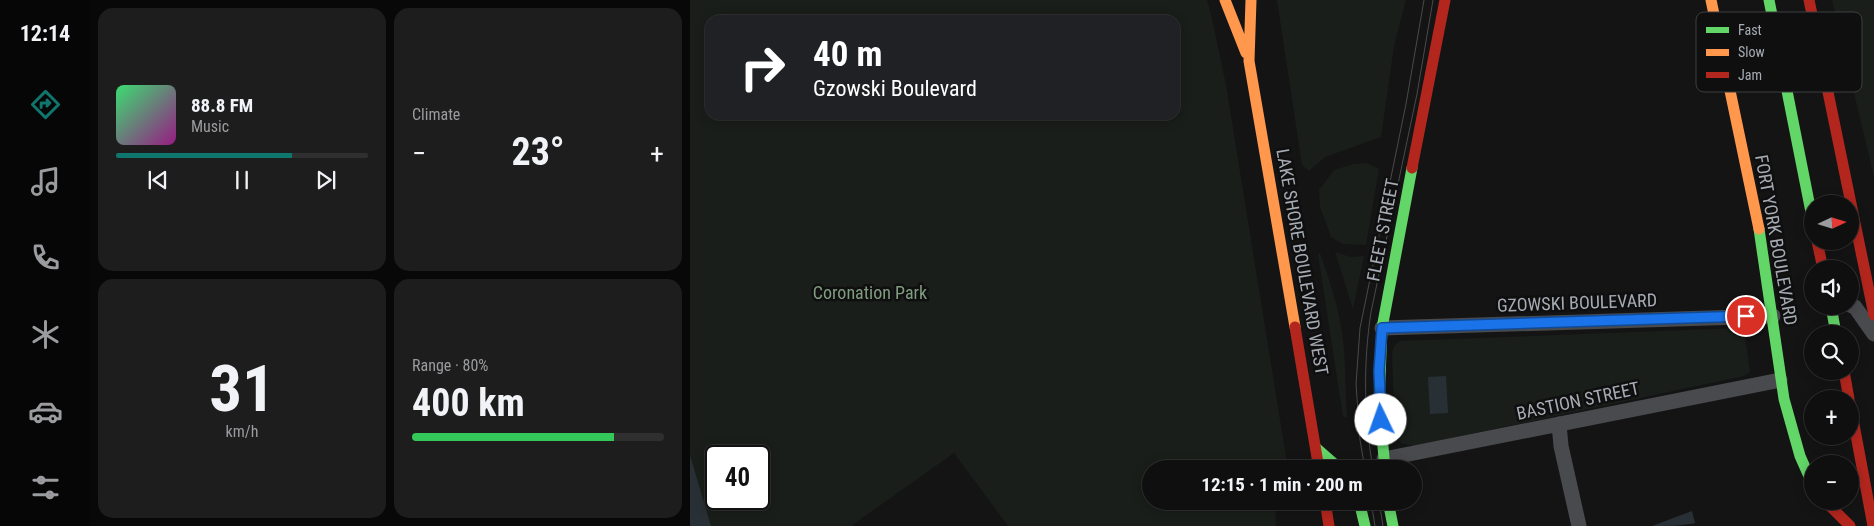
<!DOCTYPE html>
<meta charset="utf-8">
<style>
body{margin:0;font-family:"Roboto Condensed",sans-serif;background:#1d1d1e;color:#f1f3f6;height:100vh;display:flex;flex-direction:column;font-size:19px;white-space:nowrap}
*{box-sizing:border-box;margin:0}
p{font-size:16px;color:#9b9c9f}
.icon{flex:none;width:28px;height:28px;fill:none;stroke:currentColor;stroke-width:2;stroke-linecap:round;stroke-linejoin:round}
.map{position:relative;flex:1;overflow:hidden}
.drawer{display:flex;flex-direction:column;gap:8px;padding:8px;background:#080809;width:600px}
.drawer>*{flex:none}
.guide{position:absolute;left:15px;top:15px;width:475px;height:105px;border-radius:15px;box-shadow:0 2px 12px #0003,0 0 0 1px #2f2f30;background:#202124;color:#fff;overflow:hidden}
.needle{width:32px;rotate:86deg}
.tools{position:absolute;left:1114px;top:195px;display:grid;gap:10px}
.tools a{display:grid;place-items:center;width:55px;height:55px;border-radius:50%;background:#0f0f10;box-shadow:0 2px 12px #0003,0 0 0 1px #2f2f30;font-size:25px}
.speed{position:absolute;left:15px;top:445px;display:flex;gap:10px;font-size:25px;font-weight:700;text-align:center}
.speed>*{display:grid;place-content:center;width:65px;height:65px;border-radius:50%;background:#0f0f10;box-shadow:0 2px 12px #0003,0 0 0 1px #2f2f30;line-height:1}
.speed .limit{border:2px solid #111;border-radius:8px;background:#fff;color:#111}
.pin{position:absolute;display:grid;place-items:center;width:42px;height:42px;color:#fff;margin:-21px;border:2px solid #fff;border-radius:50%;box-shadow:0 1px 5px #0007}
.me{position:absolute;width:55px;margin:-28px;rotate:357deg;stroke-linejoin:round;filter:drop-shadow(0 0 4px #0008)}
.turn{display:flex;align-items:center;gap:18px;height:105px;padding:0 25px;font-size:22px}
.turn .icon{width:65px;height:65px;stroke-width:2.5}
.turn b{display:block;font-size:35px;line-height:42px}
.big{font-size:38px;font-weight:700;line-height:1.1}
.drawer .card{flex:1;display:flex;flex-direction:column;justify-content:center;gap:8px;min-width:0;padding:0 18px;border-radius:15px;background:#1d1d1e}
.drawer .dial{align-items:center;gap:0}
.dial b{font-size:65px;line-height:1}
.song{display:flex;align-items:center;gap:15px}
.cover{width:60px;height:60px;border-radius:8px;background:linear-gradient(135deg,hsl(140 70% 55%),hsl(310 70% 35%))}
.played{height:5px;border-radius:2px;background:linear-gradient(90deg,#0f766e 70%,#2f2f30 70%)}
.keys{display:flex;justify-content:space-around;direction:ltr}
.heat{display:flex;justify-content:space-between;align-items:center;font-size:28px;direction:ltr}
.charge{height:8px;border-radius:4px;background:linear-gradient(90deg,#34c759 80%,#2f2f30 0)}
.drawer .tiles{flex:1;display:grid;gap:8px;grid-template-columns:repeat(2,1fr)}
.trip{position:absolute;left:452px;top:460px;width:280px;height:50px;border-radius:25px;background:#0f0f10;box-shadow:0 2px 12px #0003,0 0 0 1px #2f2f30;font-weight:700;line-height:50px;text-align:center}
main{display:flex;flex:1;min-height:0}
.dock{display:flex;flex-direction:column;width:90px;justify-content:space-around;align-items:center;background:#060606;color:#9b9c9f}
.dock .icon{width:35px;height:35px}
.dock .selected{color:#0f766e}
.dock b{font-size:22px;color:#f1f3f6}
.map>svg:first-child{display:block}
.green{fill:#191e1a;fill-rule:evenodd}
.water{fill:#293035}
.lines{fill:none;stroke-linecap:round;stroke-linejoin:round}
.street{stroke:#494a4d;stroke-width:15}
.fast{stroke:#63d668;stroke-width:11}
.slow{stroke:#ff974d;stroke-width:11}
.jam{stroke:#b3261e;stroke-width:11}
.tram{stroke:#4a4a4c;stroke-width:1}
.fast-bridge{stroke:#63d668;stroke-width:11}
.route-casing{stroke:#114b97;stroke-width:12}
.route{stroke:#1a73e8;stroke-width:9}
.labels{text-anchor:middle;stroke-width:5;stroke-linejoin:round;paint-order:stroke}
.street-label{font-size:18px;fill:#a7acb4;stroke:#0f0f10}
.park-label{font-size:18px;fill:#819d80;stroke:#0f0f10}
.key{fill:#0f0f10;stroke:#3d3e41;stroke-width:1}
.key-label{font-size:14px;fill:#a7acb4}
</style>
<main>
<nav class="dock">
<b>12:14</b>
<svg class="icon selected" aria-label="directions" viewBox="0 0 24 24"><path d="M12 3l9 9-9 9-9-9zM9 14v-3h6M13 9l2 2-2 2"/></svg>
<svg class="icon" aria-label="music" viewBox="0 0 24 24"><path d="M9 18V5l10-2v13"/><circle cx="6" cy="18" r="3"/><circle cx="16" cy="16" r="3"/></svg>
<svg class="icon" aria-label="phone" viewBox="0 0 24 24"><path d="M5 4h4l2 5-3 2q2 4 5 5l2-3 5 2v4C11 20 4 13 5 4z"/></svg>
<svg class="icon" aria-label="climate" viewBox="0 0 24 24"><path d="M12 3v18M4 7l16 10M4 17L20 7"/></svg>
<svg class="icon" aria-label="car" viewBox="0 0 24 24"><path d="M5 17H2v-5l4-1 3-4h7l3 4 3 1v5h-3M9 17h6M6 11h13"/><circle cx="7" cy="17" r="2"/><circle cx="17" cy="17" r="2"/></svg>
<svg class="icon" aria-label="filters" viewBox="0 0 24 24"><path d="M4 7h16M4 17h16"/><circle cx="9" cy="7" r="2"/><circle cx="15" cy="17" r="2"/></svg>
</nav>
<section class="drawer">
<div class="tiles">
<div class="card">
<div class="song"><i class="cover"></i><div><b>88.8 FM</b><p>Music</p></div></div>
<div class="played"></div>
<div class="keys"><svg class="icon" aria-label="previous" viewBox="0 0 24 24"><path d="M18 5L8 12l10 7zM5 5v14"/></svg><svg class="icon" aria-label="pause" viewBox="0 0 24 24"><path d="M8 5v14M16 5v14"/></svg><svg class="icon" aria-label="next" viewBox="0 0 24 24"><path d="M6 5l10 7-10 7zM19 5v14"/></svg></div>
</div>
<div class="card"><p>Climate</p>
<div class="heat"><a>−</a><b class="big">23°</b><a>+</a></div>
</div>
<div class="card dial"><b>31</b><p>km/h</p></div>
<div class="card"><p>Range · 80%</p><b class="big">400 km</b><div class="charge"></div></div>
</div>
</section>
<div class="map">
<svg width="1184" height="526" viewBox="0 0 1184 526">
<rect width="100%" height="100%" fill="#141415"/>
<path class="green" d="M 0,0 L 517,0 L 521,14 L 536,85 L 598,469 L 461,469 L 461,501 L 585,501 L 586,526 L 318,526 L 264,453 L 161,526 L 21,526 L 0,455 ZM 20,20 L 485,20 L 485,115 L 20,115 ZM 26,456 L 69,456 L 69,499 L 26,499 Z
M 587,0 L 716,0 L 704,46 L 691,137 L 635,157 L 619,171 L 612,165 Z
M 1142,0 L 1184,0 L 1184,177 Z
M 677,163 L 689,169 L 676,245 L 653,244 L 641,237 L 630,207 L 629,190 L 644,170 L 663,164 Z
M 645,252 L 661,257 L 674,256 L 663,309 Z
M 630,253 C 640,281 649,309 653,339 C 656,365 655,391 657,417 L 653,417 L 628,254 Z
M 1049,328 L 1054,330 L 1060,372 L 1054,376 L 724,446 L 711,443 L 705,434 L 702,353 L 704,346 L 710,341 Z"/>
<path class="water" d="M 756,376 L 758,413 L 740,414 L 738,377 Z
M 0,455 L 21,526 L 0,526 Z
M 1002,511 L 1005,523 C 991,526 977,526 962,526 Z"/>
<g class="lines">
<path class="street" d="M 1160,305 L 1165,307 L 1184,334
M 692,328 L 1083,316
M 869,424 L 871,446 L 889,526
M 694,459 L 1090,380"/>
<path class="fast" d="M 1069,229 L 1094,399 L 1110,456 L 1122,483
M 1141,306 L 1146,334
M 626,448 L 650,469
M 695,469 L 689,402 L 692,328 L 722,168
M 669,501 L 675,526
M 698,501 L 703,526"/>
<path class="slow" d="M 535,0 L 556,53
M 561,0 L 559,61 L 605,327
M 1021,0 L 1069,229"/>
<path class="jam" d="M 1119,0 L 1184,315
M 722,168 L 755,0
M 1127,241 L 1133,269
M 605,327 L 629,469
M 1154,371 L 1159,399
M 1160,403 L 1183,526
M 635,501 L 639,526
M 1135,501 L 1160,526"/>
<path class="tram" d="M 675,469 L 670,440 L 666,384 L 670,328 L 716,104 L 734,0
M 683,469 C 674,416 673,365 681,312 L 727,94 L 743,0
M 681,501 L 685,526
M 689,501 L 693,526"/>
<path class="fast-bridge" d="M 1079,0 L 1122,217"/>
</g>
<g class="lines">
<defs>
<path id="route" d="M 691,420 L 689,371 L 692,328 L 1056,316"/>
</defs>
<use href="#route" class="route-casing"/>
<use href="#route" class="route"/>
</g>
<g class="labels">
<g class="street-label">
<text transform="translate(693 230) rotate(-79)" y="6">FLEET STREET</text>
<text transform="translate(1086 240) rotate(80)" y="6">FORT YORK BOULEVARD</text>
<text transform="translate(612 262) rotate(80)" y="6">LAKE SHORE BOULEVARD WEST</text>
<text transform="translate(887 303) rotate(-2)" y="6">GZOWSKI BOULEVARD</text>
<text transform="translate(888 401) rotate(-12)" y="6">BASTION STREET</text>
</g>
<g class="park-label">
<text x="180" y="299">Coronation Park</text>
</g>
</g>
<rect x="1006" y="12" width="166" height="80" rx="8" class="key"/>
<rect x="1016" y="27" width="23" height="6" fill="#63d668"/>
<rect x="1016" y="49" width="23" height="7" fill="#ff974d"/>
<rect x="1016" y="72" width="23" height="6" fill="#b3261e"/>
<g class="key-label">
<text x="1048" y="35">Fast</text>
<text x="1048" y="57">Slow</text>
<text x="1048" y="80">Jam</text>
</g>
</svg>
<div class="tools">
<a><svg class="needle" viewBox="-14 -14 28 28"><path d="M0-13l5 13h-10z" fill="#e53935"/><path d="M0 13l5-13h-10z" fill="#9b9c9f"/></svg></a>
<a><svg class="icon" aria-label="sound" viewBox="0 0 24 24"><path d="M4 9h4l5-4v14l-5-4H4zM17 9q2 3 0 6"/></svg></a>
<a><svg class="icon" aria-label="search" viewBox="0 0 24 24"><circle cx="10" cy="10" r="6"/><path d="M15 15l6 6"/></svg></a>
<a>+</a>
<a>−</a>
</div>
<div class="speed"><div class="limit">40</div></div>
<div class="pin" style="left:1056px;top:316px;background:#d93025"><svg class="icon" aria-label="arrive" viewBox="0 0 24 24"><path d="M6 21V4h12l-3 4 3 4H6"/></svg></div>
<svg class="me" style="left:691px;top:420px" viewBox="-20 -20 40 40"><circle r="19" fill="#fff"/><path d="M0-13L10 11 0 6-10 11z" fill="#1a73e8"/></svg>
<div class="trip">12:15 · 1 min · 200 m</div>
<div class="guide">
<div class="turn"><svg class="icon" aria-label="right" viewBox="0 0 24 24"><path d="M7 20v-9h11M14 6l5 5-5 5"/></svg><div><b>40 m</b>Gzowski Boulevard</div></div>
</div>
</div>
</main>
